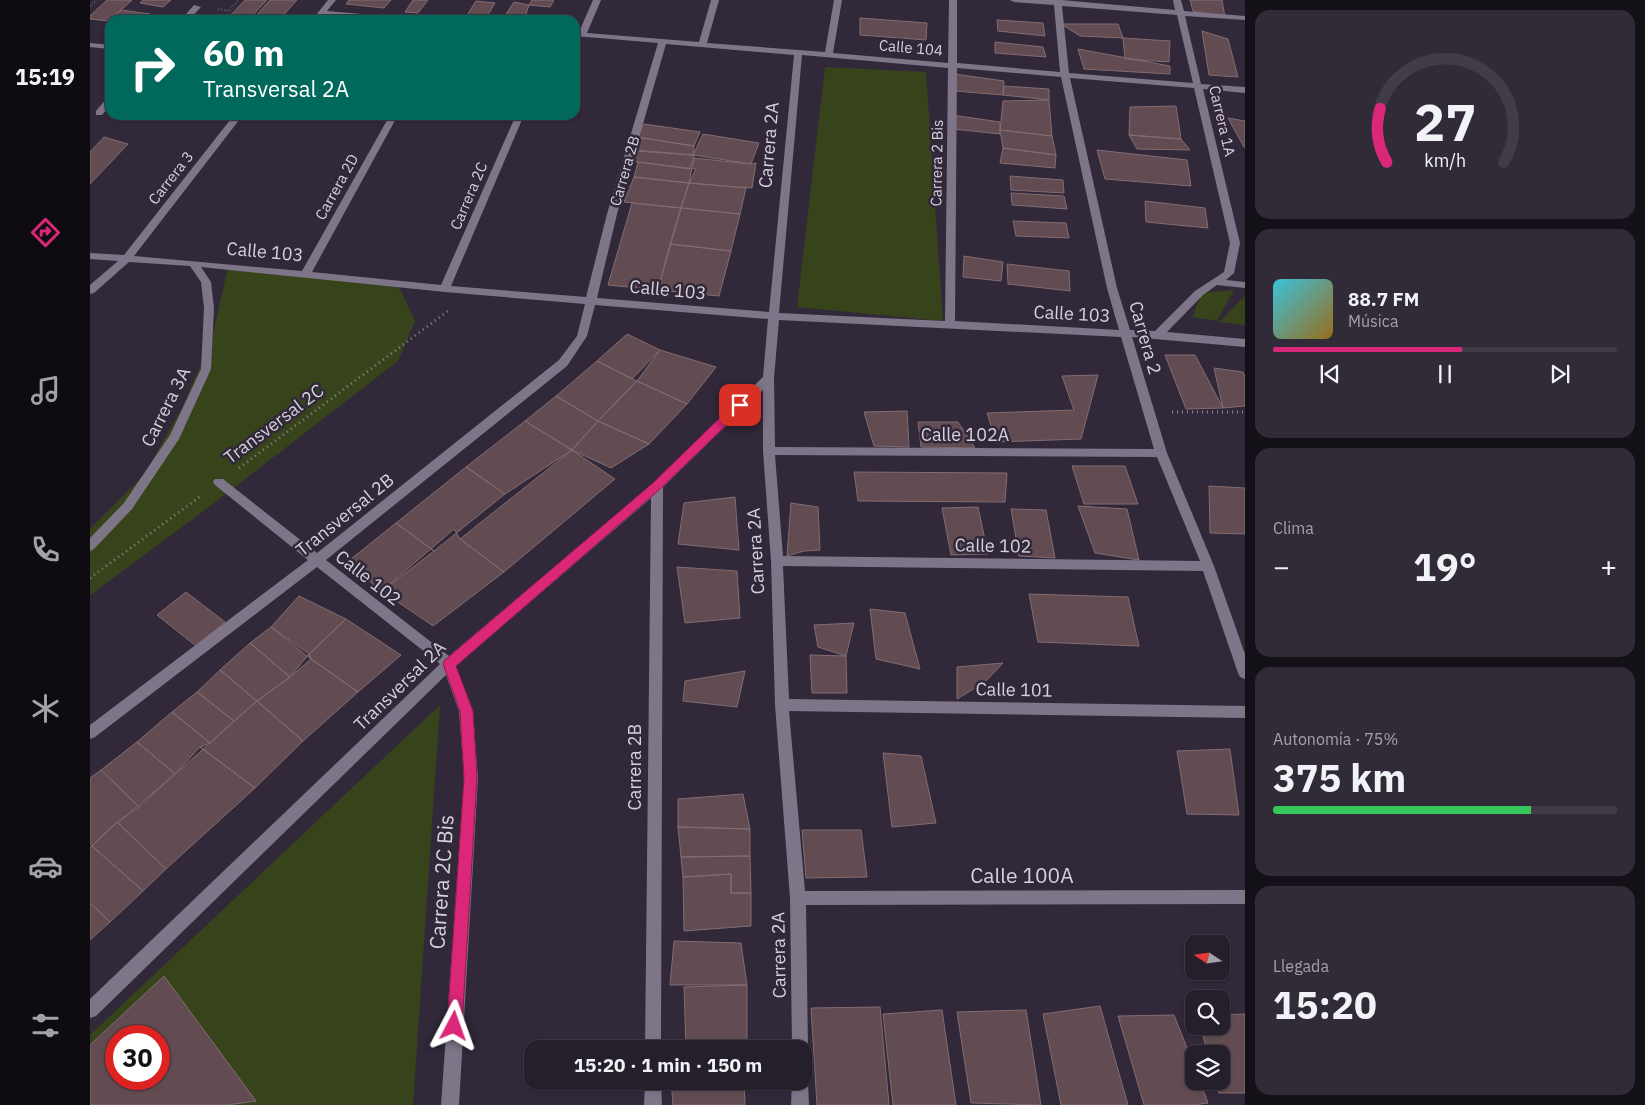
<!DOCTYPE html>
<html lang="es">
<meta charset="utf-8">
<style>
body{margin:0;font-family:"IBM Plex Sans",sans-serif;background:#312b37;color:#f1f3f6;height:100vh;display:flex;flex-direction:column;font-size:19px;white-space:nowrap}
*{box-sizing:border-box;margin:0}
p{font-size:16px;color:#a3a2a9}
.icon{flex:none;width:28px;height:28px;fill:none;stroke:currentColor;stroke-width:2;stroke-linecap:round;stroke-linejoin:round}
.map{position:relative;flex:1;overflow:hidden}
.side{display:flex;flex-direction:column;gap:10px;padding:10px;background:#141018;width:400px}
.side>*{flex:none}
.top-card{position:absolute;left:15px;top:15px;width:475px;height:105px;border-radius:15px;box-shadow:0 1px 4px #0004,0 0 0 1px #423c47;background:#00695c;color:#fff;overflow:hidden}
.needle{width:32px;rotate:283deg}
.controls{position:absolute;left:1095px;top:935px;display:grid;gap:10px}
.controls a{display:grid;place-items:center;width:45px;height:45px;border-radius:10px;background:#251e2b;box-shadow:0 1px 4px #0004,0 0 0 1px #423c47;font-size:25px}
.speed{position:absolute;left:15px;top:1025px;display:flex;gap:10px;font-size:25px;font-weight:700;text-align:center}
.speed>*{display:grid;place-content:center;width:65px;height:65px;border-radius:50%;background:#251e2b;box-shadow:0 1px 4px #0004,0 0 0 1px #423c47;line-height:1}
.speed .limit{border:8px solid #d22;background:#fff;color:#111}
.pin{position:absolute;display:grid;place-items:center;width:42px;height:42px;color:#fff;margin:-21px;border-radius:10px;box-shadow:0 2px 8px #0006}
.me{position:absolute;width:55px;margin:-28px;rotate:4deg;stroke-linejoin:round;filter:drop-shadow(0 0 4px #0008)}
.turn{display:flex;align-items:center;gap:18px;height:105px;padding:0 15px;font-size:22px}
.turn .icon{width:65px;height:65px;stroke-width:2.5}
.turn b{display:block;font-size:35px;line-height:42px}
.big{font-size:38px;font-weight:700;line-height:1.1}
.side .widget{flex:1;display:flex;flex-direction:column;justify-content:center;gap:8px;min-width:0;padding:0 18px;border-radius:15px;background:#312b37}
.side .dial{align-items:center;gap:0}
.dial svg{height:130px;overflow:visible;fill:none;stroke:#423c47;stroke-width:7;stroke-linecap:round;text-anchor:middle}
.dial text{fill:#f1f3f6;stroke:none}
.song{display:flex;align-items:center;gap:15px}
.cover{width:60px;height:60px;border-radius:8px;background:linear-gradient(135deg,hsl(190 70% 55%),hsl(40 70% 35%))}
.played{height:5px;border-radius:2px;background:linear-gradient(90deg,#db2777 55%,#423c47 55%)}
.keys{display:flex;justify-content:space-around;direction:ltr}
.heat{display:flex;justify-content:space-between;align-items:center;font-size:28px;direction:ltr}
.charge{height:8px;border-radius:4px;background:linear-gradient(90deg,#34c759 75%,#423c47 0)}
.trip{position:absolute;left:434px;top:1040px;width:288px;height:50px;border-radius:15px;background:#251e2b;box-shadow:0 1px 4px #0004,0 0 0 1px #423c47;font-weight:700;line-height:50px;text-align:center}
main{display:flex;flex:1;min-height:0}
.menu{display:flex;flex-direction:column;width:90px;justify-content:space-around;align-items:center;background:#0f0c11;color:#a3a2a9}
.menu .icon{width:35px;height:35px}
.menu .active{color:#db2777}
.menu b{font-size:22px;color:#f1f3f6}
.map>svg:first-child{display:block}
.green{fill:#37441b;fill-rule:evenodd}
.building{fill:#624c52;stroke:#836c72;fill-rule:evenodd}
.lines{fill:none;stroke-linecap:round;stroke-linejoin:round}
.path-far1{stroke:#88808e;stroke-width:2.5;stroke-dasharray:0.5 2.5;stroke-linecap:butt}
.path{stroke:#88808e;stroke-width:3;stroke-dasharray:1 4;stroke-linecap:butt}
.minor{fill:#7f7589;fill-rule:evenodd}
.route{fill:#db2777;stroke:#8e194d}
.labels{text-anchor:middle;stroke-width:5;stroke-linejoin:round;paint-order:stroke}
.far-street-label{font-size:15px;fill:#d7d1dc;stroke:#312839}
.street-label{font-size:18px;fill:#d7d1dc;stroke:#312839}
.near-street-label{font-size:21px;fill:#d7d1dc;stroke:#312839}
</style>
<main>
<nav class="menu">
<b>15:19</b>
<svg class="icon active" aria-label="directions" viewBox="0 0 24 24"><path d="M12 3l9 9-9 9-9-9zM9 14v-3h6M13 9l2 2-2 2"/></svg>
<svg class="icon" aria-label="music" viewBox="0 0 24 24"><path d="M9 18V5l10-2v13"/><circle cx="6" cy="18" r="3"/><circle cx="16" cy="16" r="3"/></svg>
<svg class="icon" aria-label="phone" viewBox="0 0 24 24"><path d="M5 4h4l2 5-3 2q2 4 5 5l2-3 5 2v4C11 20 4 13 5 4z"/></svg>
<svg class="icon" aria-label="climate" viewBox="0 0 24 24"><path d="M12 3v18M4 7l16 10M4 17L20 7"/></svg>
<svg class="icon" aria-label="car" viewBox="0 0 24 24"><path d="M5 17H2v-5l4-1 3-4h7l3 4 3 1v5h-3M9 17h6M6 11h13"/><circle cx="7" cy="17" r="2"/><circle cx="17" cy="17" r="2"/></svg>
<svg class="icon" aria-label="filters" viewBox="0 0 24 24"><path d="M4 7h16M4 17h16"/><circle cx="9" cy="7" r="2"/><circle cx="15" cy="17" r="2"/></svg>
</nav>
<div class="map">
<svg width="1155" height="1105" viewBox="0 0 1155 1105">
<rect width="100%" height="100%" fill="#312839"/>
<path class="green" d="M 735,67 L 836,72 L 853,321 L 707,307 Z
M 138,268 L 309,287 L 325,321 L 308,361 L 115,510 L 0,595 L 0,529 L 54,475 L 93,406 L 122,338 Z
M 1144,290 L 1127,321 L 1102,317 L 1112,293 Z
M 1155,296 L 1155,325 L 1129,322 Z
M 350,705 L 323,1105 L 0,1105 L 0,1035 ZM 26,1036 L 69,1036 L 69,1079 L 26,1079 Z"/>
<path class="building" d="M 17,0 L 42,0 L 19,21 L 0,19 L 0,16 Z
M 53,0 L 81,0 L 73,7 L 50,3 Z
M 155,0 L 177,0 L 158,20 L 136,20 Z
M 180,0 L 207,0 L 189,20 L 162,20 Z
M 259,0 L 301,0 L 294,8 L 256,4 Z
M 323,0 L 338,0 L 328,13 L 315,12 Z
M 442,0 L 464,0 L 460,7 L 439,5 Z
M 1100,0 L 1132,0 L 1135,17 L 1103,11 Z
M 386,1 L 405,3 L 395,20 L 376,17 Z
M 424,2 L 439,5 L 434,20 L 412,20 Z
M 31,10 L 60,14 L 54,20 L 21,20 Z
M 770,18 L 837,23 L 836,40 L 770,35 Z
M 907,20 L 953,23 L 955,36 L 908,31 Z
M 971,24 L 1028,24 L 1033,38 L 990,36 Z
M 1112,31 L 1138,39 L 1148,77 L 1119,75 Z
M 1033,38 L 1080,41 L 1079,62 L 1035,59 Z
M 905,42 L 953,47 L 956,57 L 905,53 Z
M 988,49 L 1080,66 L 1080,74 L 994,69 Z
M 865,74 L 914,81 L 913,95 L 865,91 Z
M 914,86 L 959,89 L 959,100 L 913,95 Z
M 959,100 L 962,136 L 910,130 L 913,101 Z
M 1086,106 L 1091,139 L 1039,135 L 1040,107 Z
M 862,115 L 910,122 L 910,134 L 863,129 Z
M 1138,118 L 1155,121 L 1155,147 L 1154,147 Z
M 554,124 L 610,132 L 604,146 L 547,137 Z
M 910,130 L 962,136 L 966,155 L 913,148 Z
M 613,134 L 669,143 L 661,164 L 603,155 Z
M 1039,135 L 1091,139 L 1100,150 L 1047,149 Z
M 14,137 L 38,144 L 0,184 L 0,152 Z
M 552,138 L 604,146 L 603,155 L 546,150 Z
M 913,148 L 966,155 L 965,168 L 910,163 Z
M 1007,150 L 1097,160 L 1101,186 L 1015,179 Z
M 545,151 L 603,155 L 604,158 L 600,169 L 540,161 Z
M 604,158 L 661,164 L 666,163 L 662,188 L 599,183 Z
M 548,162 L 606,169 L 599,183 L 544,177 Z
M 920,176 L 973,180 L 974,193 L 921,190 Z
M 544,177 L 599,183 L 591,208 L 534,202 Z
M 599,183 L 656,188 L 650,214 L 591,208 Z
M 921,193 L 974,196 L 977,209 L 922,205 Z
M 1055,201 L 1115,208 L 1118,228 L 1056,222 Z
M 542,203 L 591,208 L 568,290 L 518,285 Z
M 591,208 L 650,214 L 641,251 L 580,244 Z
M 923,221 L 976,223 L 979,238 L 926,236 Z
M 580,244 L 641,251 L 629,296 L 568,290 Z
M 874,256 L 913,262 L 911,281 L 873,277 Z
M 917,264 L 979,271 L 980,291 L 918,284 Z
M 537,334 L 570,350 L 542,379 L 507,361 Z
M 570,350 L 626,367 L 597,404 L 547,381 Z
M 1075,355 L 1105,355 L 1133,408 L 1096,409 Z
M 507,361 L 547,381 L 508,421 L 466,396 Z
M 1124,368 L 1153,372 L 1155,377 L 1155,406 L 1133,408 Z
M 1008,375 L 991,439 L 906,442 L 897,413 L 984,410 L 972,376 Z
M 547,381 L 597,404 L 559,444 L 508,421 Z
M 466,396 L 508,421 L 482,450 L 435,421 Z
M 817,411 L 819,447 L 784,446 L 774,412 Z
M 435,421 L 482,450 L 415,494 L 376,467 Z
M 508,421 L 559,444 L 521,468 L 482,450 Z
M 828,422 L 868,422 L 885,448 L 831,447 Z
M 482,450 L 525,479 L 414,572 L 370,539 Z
M 982,466 L 1035,466 L 1048,504 L 994,504 Z
M 376,467 L 415,494 L 344,551 L 306,523 Z
M 764,472 L 917,473 L 915,502 L 768,501 Z
M 1119,486 L 1155,488 L 1155,534 L 1120,533 Z
M 645,497 L 649,550 L 588,544 L 594,503 Z
M 701,503 L 728,507 L 730,550 L 714,551 L 697,556 Z
M 988,506 L 1037,509 L 1049,560 L 1005,553 Z
M 888,507 L 898,554 L 861,555 L 852,508 Z
M 921,509 L 956,510 L 965,558 L 929,556 Z
M 306,523 L 344,551 L 292,591 L 256,563 Z
M 364,529 L 370,539 L 414,572 L 343,626 L 292,591 Z
M 587,567 L 647,571 L 650,618 L 595,623 Z
M 96,592 L 135,622 L 106,646 L 67,615 Z
M 939,594 L 1038,597 L 1049,646 L 948,642 Z
M 209,596 L 256,619 L 219,654 L 181,627 Z
M 780,609 L 815,613 L 830,669 L 786,659 Z
M 256,619 L 311,655 L 268,692 L 221,659 L 219,654 Z
M 764,623 L 756,656 L 728,647 L 724,625 Z
M 181,627 L 221,659 L 200,677 L 160,643 Z
M 160,643 L 200,677 L 167,701 L 130,670 Z
M 219,654 L 221,659 L 268,692 L 213,741 L 167,701 L 200,677 Z
M 720,655 L 756,656 L 757,693 L 722,693 Z
M 913,663 L 895,682 L 867,699 L 867,667 Z
M 130,670 L 167,701 L 144,721 L 107,692 Z
M 655,671 L 647,707 L 593,701 L 595,681 Z
M 107,692 L 144,721 L 120,743 L 82,712 Z
M 167,701 L 213,741 L 165,788 L 110,747 L 120,743 Z
M 82,712 L 120,743 L 85,774 L 47,742 Z
M 47,742 L 85,774 L 49,807 L 11,770 Z
M 110,747 L 165,788 L 76,869 L 28,823 L 85,774 Z
M 1140,749 L 1149,815 L 1097,814 L 1087,751 Z
M 793,753 L 831,756 L 846,823 L 802,827 Z
M 11,770 L 49,807 L 27,822 L 2,846 L 0,844 L 0,778 Z
M 653,794 L 660,829 L 588,827 L 588,799 Z
M 27,822 L 76,869 L 53,891 L 2,846 Z
M 588,827 L 660,829 L 660,856 L 591,857 Z
M 712,830 L 771,830 L 777,877 L 716,878 Z
M 2,846 L 53,891 L 20,922 L 0,903 L 0,847 Z
M 660,856 L 661,893 L 641,893 L 641,874 L 593,877 L 591,857 Z
M 641,874 L 641,893 L 661,893 L 661,926 L 594,931 L 593,877 Z
M 0,903 L 20,922 L 0,940 Z
M 584,941 L 651,943 L 657,985 L 580,985 Z
M 74,976 L 166,1101 L 137,1105 L 0,1105 L 0,1045 ZM 26,1036 L 69,1036 L 69,1079 L 26,1079 Z
M 657,985 L 657,1049 L 596,1049 L 594,987 Z
M 1010,1006 L 1038,1105 L 971,1105 L 953,1014 Z
M 790,1007 L 799,1105 L 727,1105 L 721,1008 Z
M 852,1010 L 866,1105 L 803,1105 L 793,1014 Z
M 936,1010 L 951,1105 L 881,1103 L 867,1012 Z
M 1155,1014 L 1155,1093 L 1129,1093 L 1126,1081 L 1131,1081 L 1131,1054 L 1118,1054 L 1110,1026 L 1131,1026 L 1131,1015 Z
M 1084,1015 L 1104,1066 L 1104,1081 L 1110,1081 L 1118,1103 L 1104,1105 L 1054,1105 L 1028,1016 Z
M 581,1081 L 654,1081 L 655,1105 L 583,1105 Z"/>
<g class="lines">
<path class="path-far1" d="M 0,6 L 7,0
M 128,9 L 139,11 L 149,0"/>
<path class="path" d="M 1082,412 L 1155,412
M 149,468 L 358,311
M 0,578 L 112,495"/>
<path class="minor" d="M 238,0 L 246,0 L 237,11 L 319,18 L 323,20 L 289,20 L 234,16 L 230,20 L 222,20 Z
M 503,0 L 511,0 L 497,33 L 609,42 L 621,0 L 629,0 L 617,43 L 735,52 L 744,0 L 752,0 L 743,53 L 858,63 L 859,0 L 867,0 L 867,63 L 970,72 L 964,5 L 924,2 L 920,0 L 971,0 L 1085,10 L 1083,0 L 1091,0 L 1094,11 L 1155,16 L 1155,20 L 1095,16 L 1111,84 L 1155,87 L 1155,93 L 1113,89 L 1150,243 L 1144,273 L 1136,280 L 1155,282 L 1155,288 L 1127,285 L 1113,295 L 1077,332 L 1155,339 L 1155,347 L 1042,337 L 1077,453 L 1124,566 L 1155,654 L 1155,679 L 1150,677 L 1148,673 L 1113,571 L 693,566 L 699,699 L 1155,706 L 1155,718 L 699,711 L 715,891 L 1155,890 L 1155,904 L 716,905 L 718,1049 L 716,1055 L 712,1056 L 712,1049 L 702,1049 L 700,898 L 685,705 L 681,561 L 673,451 L 673,390 L 573,487 L 571,1049 L 555,1049 L 561,498 L 366,666 L 383,711 L 388,778 L 369,1105 L 351,1105 L 374,778 L 369,711 L 356,675 L 6,1016 L 0,1018 L 0,999 L 350,664 L 227,567 L 5,737 L 0,739 L 0,725 L 218,560 L 125,485 L 123,482 L 125,479 L 133,479 L 227,553 L 469,360 L 487,336 L 495,304 L 355,292 L 111,267 L 121,282 L 124,308 L 121,369 L 89,439 L 42,509 L 4,549 L 0,551 L 0,538 L 34,503 L 80,435 L 111,369 L 114,308 L 111,282 L 100,266 L 39,262 L 4,293 L 0,294 L 0,285 L 28,261 L 0,259 L 0,253 L 34,255 L 144,115 L 153,115 L 44,256 L 212,271 L 300,115 L 308,115 L 222,272 L 351,285 L 426,115 L 434,115 L 361,286 L 496,297 L 517,214 L 568,43 L 485,36 L 485,32 L 489,32 ZM 972,6 L 1087,15 L 1103,83 L 979,73 ZM 576,44 L 704,55 L 679,312 L 507,298 L 527,214 ZM 712,55 L 858,68 L 855,321 L 689,313 ZM 867,68 L 971,77 L 1017,288 L 1029,330 L 865,321 ZM 980,78 L 1104,88 L 1140,243 L 1134,272 L 1105,291 L 1065,331 L 1040,330 L 1027,288 ZM 505,305 L 678,319 L 673,377 L 563,483 L 359,656 L 236,560 L 477,366 L 497,336 ZM 689,320 L 1031,337 L 1064,449 L 685,447 L 684,378 ZM 685,455 L 1067,457 L 1110,561 L 693,556 Z
M 104,5 L 111,7 L 99,20 L 91,20 Z
M 0,43 L 20,45 L 20,49 L 0,47 Z
M 20,97 L 20,106 L 12,115 L 6,115 L 6,111 L 17,98 Z
M 712,1074 L 716,1075 L 718,1081 L 719,1105 L 701,1105 L 702,1081 L 712,1081 Z
M 555,1081 L 571,1081 L 572,1105 L 554,1105 Z"/>
</g>
<path class="route" d="M 650,401 L 654,402 L 655,405 L 654,408 L 570,489 L 366,666 L 383,711 L 387,778 L 372,1026 L 369,1031 L 364,1033 L 359,1031 L 357,1026 L 374,778 L 370,711 L 353,664 L 355,660 L 563,483 L 646,402 Z"/>
<g class="labels">
<g class="far-street-label">
<text transform="translate(821 48) rotate(5)" y="5">Calle 104</text>
<text transform="translate(1132 121) rotate(77)" y="5">Carrera 1A</text>
<text transform="translate(847 163) rotate(-89)" y="5">Carrera 2 Bis</text>
<text transform="translate(535 171) rotate(-74)" y="5">Carrera 2B</text>
<text transform="translate(81 178) rotate(-52)" y="5">Carrera 3</text>
<text transform="translate(247 187) rotate(-61)" y="5">Carrera 2D</text>
<text transform="translate(379 196) rotate(-67)" y="5">Carrera 2C</text>
</g>
<g class="street-label">
<text transform="translate(679 145) rotate(-85)" y="6">Carrera 2A</text>
<text transform="translate(175 252) rotate(5)" y="6">Calle 103</text>
<text transform="translate(578 290) rotate(5)" y="6">Calle 103</text>
<text transform="translate(982 314) rotate(3)" y="6">Calle 103</text>
<text transform="translate(1055 338) rotate(74)" y="6">Carrera 2</text>
<text transform="translate(76 407) rotate(-63)" y="6">Carrera 3A</text>
<text transform="translate(184 424) rotate(-37)" y="6">Transversal 2C</text>
<text x="875" y="441">Calle 102A</text>
<text transform="translate(255 515) rotate(-39)" y="6">Transversal 2B</text>
<text transform="translate(903 546) rotate(1)" y="6">Calle 102</text>
<text transform="translate(666 551) rotate(-93)" y="6">Carrera 2A</text>
<text transform="translate(278 578) rotate(38)" y="6">Calle 102</text>
<text transform="translate(310 686) rotate(-44)" y="6">Transversal 2A</text>
<text transform="translate(924 690) rotate(1)" y="6">Calle 101</text>
<text transform="translate(545 767) rotate(-90)" y="6">Carrera 2B</text>
<text transform="translate(689 955) rotate(-91)" y="6">Carrera 2A</text>
</g>
<g class="near-street-label">
<text x="932" y="883">Calle 100A</text>
<text transform="translate(352 882) rotate(-86)" y="7">Carrera 2C Bis</text>
</g>
</g>
</svg>
<div class="controls">
<a><svg class="needle" viewBox="-14 -14 28 28"><path d="M0-13l5 13h-10z" fill="#e53935"/><path d="M0 13l5-13h-10z" fill="#a3a2a9"/></svg></a>
<a><svg class="icon" aria-label="search" viewBox="0 0 24 24"><circle cx="10" cy="10" r="6"/><path d="M15 15l6 6"/></svg></a>
<a><svg class="icon" aria-label="layers" viewBox="0 0 24 24"><path d="M12 4l9 5-9 5-9-5zM3 14l9 5 9-5"/></svg></a>
</div>
<div class="speed"><div class="limit">30</div></div>
<div class="pin" style="left:650px;top:405px;background:#d93025"><svg class="icon" aria-label="arrive" viewBox="0 0 24 24"><path d="M6 21V4h12l-3 4 3 4H6"/></svg></div>
<svg class="me" style="left:364px;top:1026px" viewBox="-20 -20 40 40"><path d="M0-17L14 15 0 8-14 15z" fill="#db2777" stroke="#fff" stroke-width="4"/></svg>
<div class="trip">15:20 · 1 min · 150 m</div>
<div class="top-card">
<div class="turn"><svg class="icon" aria-label="right" viewBox="0 0 24 24"><path d="M7 20v-9h11M14 6l5 5-5 5"/></svg><div><b>60 m</b>Transversal 2A</div></div>
</div>
</div>
<section class="side">
<div class="widget dial"><svg viewBox="0 0 100 80">
<path d="M14 69A42 42 0 1 1 86 69"/>
<path d="M14 69A42 42 0 0 1 10 36" stroke="#db2777"/>
<text x="50" y="56" font-size="32" font-weight="700">27</text>
<text x="50" y="72" font-size="11">km/h</text>
</svg></div>
<div class="widget">
<div class="song"><i class="cover"></i><div><b>88.7 FM</b><p>Música</p></div></div>
<div class="played"></div>
<div class="keys"><svg class="icon" aria-label="previous" viewBox="0 0 24 24"><path d="M18 5L8 12l10 7zM5 5v14"/></svg><svg class="icon" aria-label="pause" viewBox="0 0 24 24"><path d="M8 5v14M16 5v14"/></svg><svg class="icon" aria-label="next" viewBox="0 0 24 24"><path d="M6 5l10 7-10 7zM19 5v14"/></svg></div>
</div>
<div class="widget"><p>Clima</p>
<div class="heat"><a>−</a><b class="big">19°</b><a>+</a></div>
</div>
<div class="widget"><p>Autonomía · 75%</p><b class="big">375 km</b><div class="charge"></div></div>
<div class="widget"><p>Llegada</p><b class="big">15:20</b></div>
</section>
</main>
